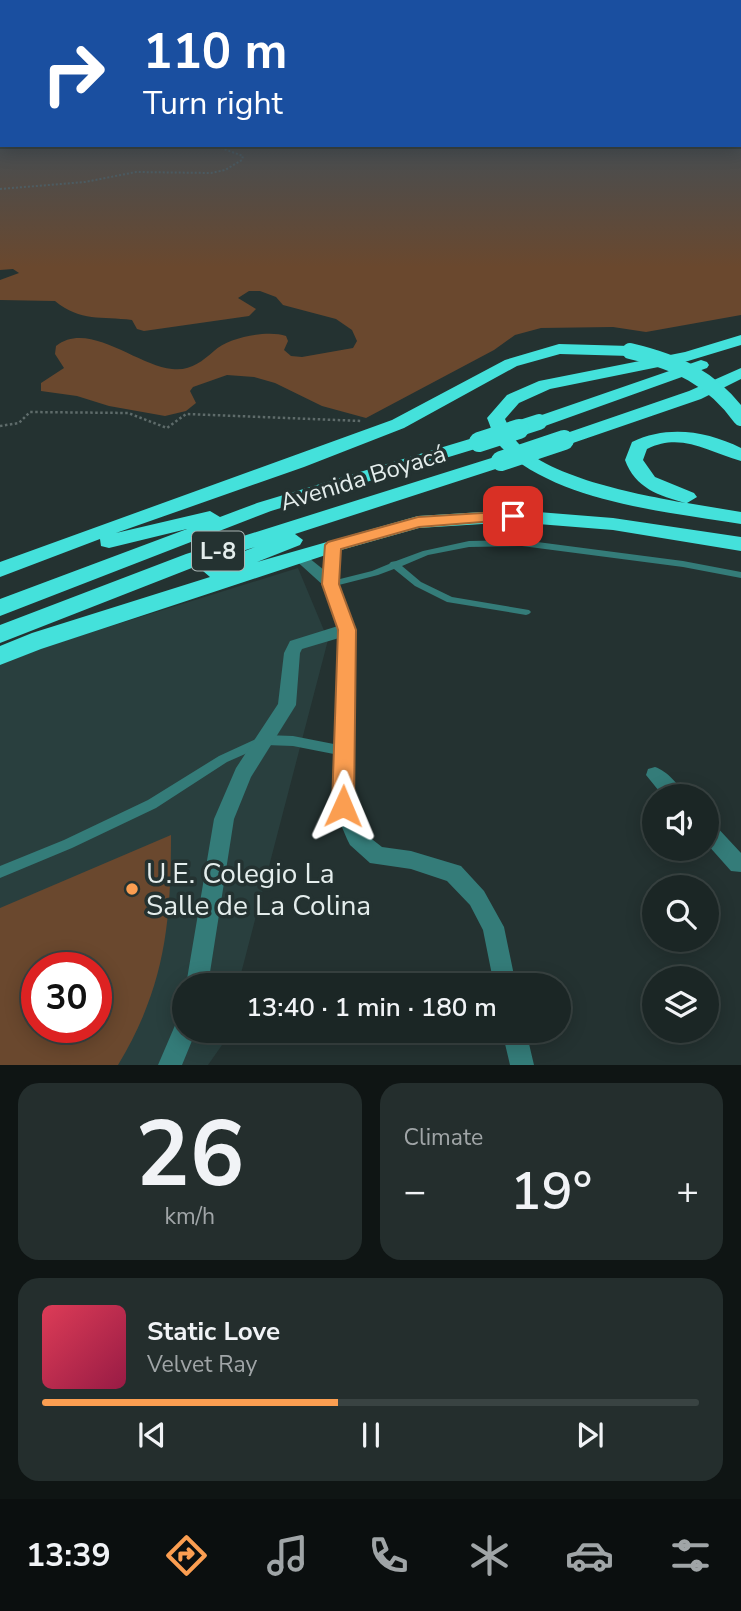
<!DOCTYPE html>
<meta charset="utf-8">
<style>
body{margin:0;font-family:"Nunito Sans",sans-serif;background:#242e2d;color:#f1f3f6;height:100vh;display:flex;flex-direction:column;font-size:26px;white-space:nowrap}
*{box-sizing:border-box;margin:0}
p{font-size:23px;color:#a0a5a7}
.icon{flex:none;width:38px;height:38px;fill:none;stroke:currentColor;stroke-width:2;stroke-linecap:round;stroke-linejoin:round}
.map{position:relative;height:1065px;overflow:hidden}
.details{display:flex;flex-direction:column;gap:18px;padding:18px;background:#0f1514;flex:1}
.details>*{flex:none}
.hud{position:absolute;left:0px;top:0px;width:742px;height:147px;box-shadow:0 4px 18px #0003,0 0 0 2px #394342;background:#1a4fa0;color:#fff;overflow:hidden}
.controls{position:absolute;left:642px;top:784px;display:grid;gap:14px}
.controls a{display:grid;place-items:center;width:77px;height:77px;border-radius:50%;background:#1b2625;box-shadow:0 4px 18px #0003,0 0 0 2px #394342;font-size:35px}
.speed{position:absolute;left:21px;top:952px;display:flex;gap:14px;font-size:35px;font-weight:700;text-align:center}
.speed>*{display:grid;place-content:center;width:91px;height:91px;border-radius:50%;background:#1b2625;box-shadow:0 4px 18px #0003,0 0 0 2px #394342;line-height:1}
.speed .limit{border:10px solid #d22;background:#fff;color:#111}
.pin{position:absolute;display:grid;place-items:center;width:60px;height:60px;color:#fff;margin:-30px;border-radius:14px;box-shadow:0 4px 10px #0006}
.me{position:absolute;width:77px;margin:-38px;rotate:1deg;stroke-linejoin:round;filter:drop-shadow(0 0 5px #0008)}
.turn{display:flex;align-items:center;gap:24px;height:147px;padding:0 28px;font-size:32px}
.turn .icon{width:91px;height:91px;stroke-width:2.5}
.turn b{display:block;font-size:49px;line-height:60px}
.big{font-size:52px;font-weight:600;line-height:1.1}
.details .card{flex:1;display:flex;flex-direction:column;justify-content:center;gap:10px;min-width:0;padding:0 24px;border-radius:21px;background:#242e2d}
.details .dial{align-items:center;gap:0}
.dial b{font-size:91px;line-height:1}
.song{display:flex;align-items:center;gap:21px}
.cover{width:84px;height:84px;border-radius:10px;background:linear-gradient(135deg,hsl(350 70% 55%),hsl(340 70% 35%))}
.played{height:7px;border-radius:4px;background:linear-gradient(90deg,#fb9e51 45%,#394342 45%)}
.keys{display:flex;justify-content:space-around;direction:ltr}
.heat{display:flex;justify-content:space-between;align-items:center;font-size:38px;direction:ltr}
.details .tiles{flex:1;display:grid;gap:18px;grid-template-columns:1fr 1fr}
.card:last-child{grid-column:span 2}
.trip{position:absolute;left:172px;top:973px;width:399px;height:70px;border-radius:35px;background:#1b2625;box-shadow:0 4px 18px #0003,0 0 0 2px #394342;font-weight:600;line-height:70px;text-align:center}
.tab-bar{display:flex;height:112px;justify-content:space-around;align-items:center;background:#0b0f0f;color:#a0a5a7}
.tab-bar .icon{width:49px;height:49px}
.tab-bar .on{color:#fb9e51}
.tab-bar b{font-size:32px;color:#f1f3f6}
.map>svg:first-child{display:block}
.built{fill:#293f3e;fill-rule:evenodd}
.green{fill:#6a482e;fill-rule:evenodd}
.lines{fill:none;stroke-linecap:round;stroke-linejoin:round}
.path-far1{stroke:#5e6b6a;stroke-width:2;stroke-dasharray:2 2;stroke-linecap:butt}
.path{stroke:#5e6b6a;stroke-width:2.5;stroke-dasharray:2.5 2.5;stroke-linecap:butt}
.lane{fill:#347c79;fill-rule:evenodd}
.street{fill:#347c79;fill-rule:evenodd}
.highway{fill:#44e1db;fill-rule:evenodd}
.highway-bridge-far1{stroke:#44e1db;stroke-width:16}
.highway-bridge{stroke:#44e1db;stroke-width:20}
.route{fill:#fb9e51;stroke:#a36735;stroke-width:2}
.poi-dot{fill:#fb9e51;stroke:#243231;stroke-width:2.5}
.labels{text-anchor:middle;stroke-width:7;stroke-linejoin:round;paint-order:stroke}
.shield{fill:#243231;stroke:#aab5b4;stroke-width:2}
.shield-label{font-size:23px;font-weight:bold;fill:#e4edec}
.street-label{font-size:24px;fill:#e4edec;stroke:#243231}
.near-poi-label{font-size:28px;fill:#e4edec;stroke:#243231;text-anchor:start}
</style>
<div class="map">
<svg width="741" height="1065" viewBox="0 0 741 1065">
<rect width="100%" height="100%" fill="#243231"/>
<path class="built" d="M 298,568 L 328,640 L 238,985 L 184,985 L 184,1031 L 226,1031 L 222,1045 L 208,1065 L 0,1065 L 0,665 L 44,647 ZM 37,968 L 96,968 L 96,1027 L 37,1027 Z"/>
<path class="green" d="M 0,118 L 2,145 L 740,145 L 741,118 L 741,315 L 646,332 L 613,327 L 541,328 L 515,335 L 494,350 L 366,418 L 322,406 L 275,383 L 254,377 L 227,375 L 193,387 L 190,391 L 196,403 L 186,411 L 165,416 L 109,406 L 77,396 L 41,391 L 41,383 L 64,368 L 55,354 L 56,346 C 89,320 137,366 172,369 C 191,371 201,362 214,351 C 229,337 268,330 286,336 L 288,341 L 284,350 L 291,356 L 302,357 L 353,348 L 357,341 L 352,330 L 336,319 L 283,305 L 276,297 L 260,291 L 249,291 L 238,298 L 256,309 L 249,316 L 144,331 L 137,329 L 132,320 C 101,316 81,322 55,301 L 0,300 L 0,280 L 19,273 L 13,269 L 0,270 Z
M 171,835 C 171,924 165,987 118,1065 L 0,1065 L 0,908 ZM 37,968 L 96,968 L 96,1027 L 37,1027 Z"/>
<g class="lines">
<path class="path-far1" d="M 0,189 L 85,182 L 136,172 L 211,173 L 225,170 L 242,160 L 243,156 L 213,145"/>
<path class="path" d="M 0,426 L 19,423 L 30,412 L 128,413 L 167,428 L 186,414 L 361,421"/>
<path class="lane" d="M 522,540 L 683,561 L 741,572 L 741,578 L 683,567 L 522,546 L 469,547 L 428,555 L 402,566 L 421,582 L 452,597 L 529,610 L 531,612 L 529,614 L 526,615 L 447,602 L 415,586 L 394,569 L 378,575 L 331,587 L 326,584 L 328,582 L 372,571 L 389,564 L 391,562 L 396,561 L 423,551 L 469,541 Z
M 265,735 L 293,736 L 344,746 L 348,748 L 350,751 L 348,754 L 344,756 L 293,746 L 266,745 L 227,762 L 156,808 L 72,848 L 0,878 L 0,866 L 64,840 L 148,800 L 219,756 Z"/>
<path class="street" d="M 333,540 L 340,545 L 339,584 L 355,630 L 353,806 L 364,833 L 382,847 L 411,851 L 461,866 L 484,891 L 504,927 L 516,985 L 494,985 L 483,930 L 470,905 L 447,881 L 411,869 L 370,863 L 350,845 L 347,839 L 333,806 L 339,638 L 302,649 L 300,653 L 296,705 L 251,777 L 234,819 L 208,985 L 186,985 L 214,819 L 236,768 L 278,704 L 284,653 L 290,641 L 338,626 L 324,586 L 292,557 L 299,552 L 304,554 L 324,570 L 326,545 Z
M 655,767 C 667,771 680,785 684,796 L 663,796 L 646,775 L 648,769 Z
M 707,821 L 714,824 L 741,853 L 741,872 L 731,871 L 707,844 Z
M 184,1019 L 184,1031 L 196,1031 L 182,1065 L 158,1065 L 176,1023 Z
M 502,1031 L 526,1031 L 534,1065 L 510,1065 Z"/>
<path class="highway" d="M 741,335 L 741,345 L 688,361 L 550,389 L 519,403 L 505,419 C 508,425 510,433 514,438 C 541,477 641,495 686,503 C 659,496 635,488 625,460 L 632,442 C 668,425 706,431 741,448 L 741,461 C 708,452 682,432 647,449 L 643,460 L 655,477 L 694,493 L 697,497 L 687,503 L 741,512 L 741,524 C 668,512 555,502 501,447 C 494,440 491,427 487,418 L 507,395 L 539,381 L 685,352 Z
M 559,344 L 630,346 L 638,351 L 630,356 L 560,354 L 517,366 L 404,428 L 304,467 L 116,533 L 210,511 L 220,517 L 257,503 L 473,438 L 479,436 L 488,442 L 485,446 L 271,511 L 0,616 L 0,599 L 187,529 L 109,548 L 101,546 L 100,539 L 0,577 L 0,562 L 392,420 L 505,360 Z
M 701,360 L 707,362 L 709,365 L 707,368 L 545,426 L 533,426 L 530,422 L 533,418 Z
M 741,368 L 741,379 L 701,399 L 570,444 L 564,445 L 555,440 L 558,436 L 689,391 Z
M 501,455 L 510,461 L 508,465 L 295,534 L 303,540 L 300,545 L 257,562 L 418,516 L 513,510 L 613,518 L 741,537 L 741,551 L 613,530 L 513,522 L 419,528 L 341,550 L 41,649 L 0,665 L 0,646 L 32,633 L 210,577 L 203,571 L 206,566 L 255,547 L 202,564 L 0,643 L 0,625 L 186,554 Z"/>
<path class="highway-bridge-far1" d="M 630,351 C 677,362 712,378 741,418
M 514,430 L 539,422"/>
<path class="highway-bridge" d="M 479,442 L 519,429
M 501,461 L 564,440"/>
</g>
<linearGradient id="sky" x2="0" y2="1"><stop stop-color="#141c1b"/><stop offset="0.44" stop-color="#3f4f5a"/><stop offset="1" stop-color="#3f4f5a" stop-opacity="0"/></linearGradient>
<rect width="741" height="267" fill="url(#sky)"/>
<path class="route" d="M 513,511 L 520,516 L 518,519 L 419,527 L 341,549 L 339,584 L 356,630 L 354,806 L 351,813 L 343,815 L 335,813 L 332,806 L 338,630 L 322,584 L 325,545 L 328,542 L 418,517 Z"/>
<circle class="poi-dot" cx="132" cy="889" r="7"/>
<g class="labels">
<rect class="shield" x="192" y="531.5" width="52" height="39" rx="5"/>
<g class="shield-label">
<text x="218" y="559">L-8</text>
</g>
<g class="street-label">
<text transform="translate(363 478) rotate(-17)" y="8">Avenida Boyacá</text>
</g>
<g class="near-poi-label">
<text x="146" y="883">U.E. Colegio La<tspan x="146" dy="32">Salle de La Colina</tspan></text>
</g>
</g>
</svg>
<div class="controls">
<a><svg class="icon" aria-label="sound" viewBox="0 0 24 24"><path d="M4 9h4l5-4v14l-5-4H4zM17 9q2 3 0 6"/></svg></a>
<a><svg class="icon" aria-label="search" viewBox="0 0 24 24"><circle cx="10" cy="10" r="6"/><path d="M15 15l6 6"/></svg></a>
<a><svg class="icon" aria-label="layers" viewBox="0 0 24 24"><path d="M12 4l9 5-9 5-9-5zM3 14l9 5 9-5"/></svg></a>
</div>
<div class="speed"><div class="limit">30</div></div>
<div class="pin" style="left:513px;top:516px;background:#d93025"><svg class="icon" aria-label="arrive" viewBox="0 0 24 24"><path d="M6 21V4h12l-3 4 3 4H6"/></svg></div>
<svg class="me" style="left:343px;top:806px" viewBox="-20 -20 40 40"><path d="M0-17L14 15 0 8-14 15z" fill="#fb9e51" stroke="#fff" stroke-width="4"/></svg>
<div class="trip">13:40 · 1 min · 180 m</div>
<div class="hud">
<div class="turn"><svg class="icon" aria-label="right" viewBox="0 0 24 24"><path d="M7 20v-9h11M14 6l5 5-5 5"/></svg><div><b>110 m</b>Turn right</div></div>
</div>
</div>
<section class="details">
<div class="tiles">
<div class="card dial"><b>26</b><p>km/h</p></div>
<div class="card"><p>Climate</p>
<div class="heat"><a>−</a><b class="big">19°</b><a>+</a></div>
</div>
<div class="card">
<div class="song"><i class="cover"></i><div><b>Static Love</b><p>Velvet Ray</p></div></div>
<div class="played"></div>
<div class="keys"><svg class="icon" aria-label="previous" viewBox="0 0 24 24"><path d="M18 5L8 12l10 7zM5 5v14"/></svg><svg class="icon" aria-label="pause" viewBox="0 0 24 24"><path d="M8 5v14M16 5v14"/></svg><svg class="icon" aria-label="next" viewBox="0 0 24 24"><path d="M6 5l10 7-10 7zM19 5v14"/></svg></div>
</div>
</div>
</section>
<nav class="tab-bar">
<b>13:39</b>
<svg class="icon on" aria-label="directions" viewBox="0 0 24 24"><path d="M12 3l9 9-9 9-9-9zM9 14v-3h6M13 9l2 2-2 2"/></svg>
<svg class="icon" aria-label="music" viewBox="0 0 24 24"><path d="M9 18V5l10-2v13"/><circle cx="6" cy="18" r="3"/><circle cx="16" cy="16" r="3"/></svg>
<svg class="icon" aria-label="phone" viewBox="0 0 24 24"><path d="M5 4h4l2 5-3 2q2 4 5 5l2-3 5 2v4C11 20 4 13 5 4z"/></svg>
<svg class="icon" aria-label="climate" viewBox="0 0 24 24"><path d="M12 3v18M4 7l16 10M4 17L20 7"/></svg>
<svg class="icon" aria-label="car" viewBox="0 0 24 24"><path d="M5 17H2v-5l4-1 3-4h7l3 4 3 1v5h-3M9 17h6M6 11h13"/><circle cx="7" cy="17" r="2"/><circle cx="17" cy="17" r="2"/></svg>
<svg class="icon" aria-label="filters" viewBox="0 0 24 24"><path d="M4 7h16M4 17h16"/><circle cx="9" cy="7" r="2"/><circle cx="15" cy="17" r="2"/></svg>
</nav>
